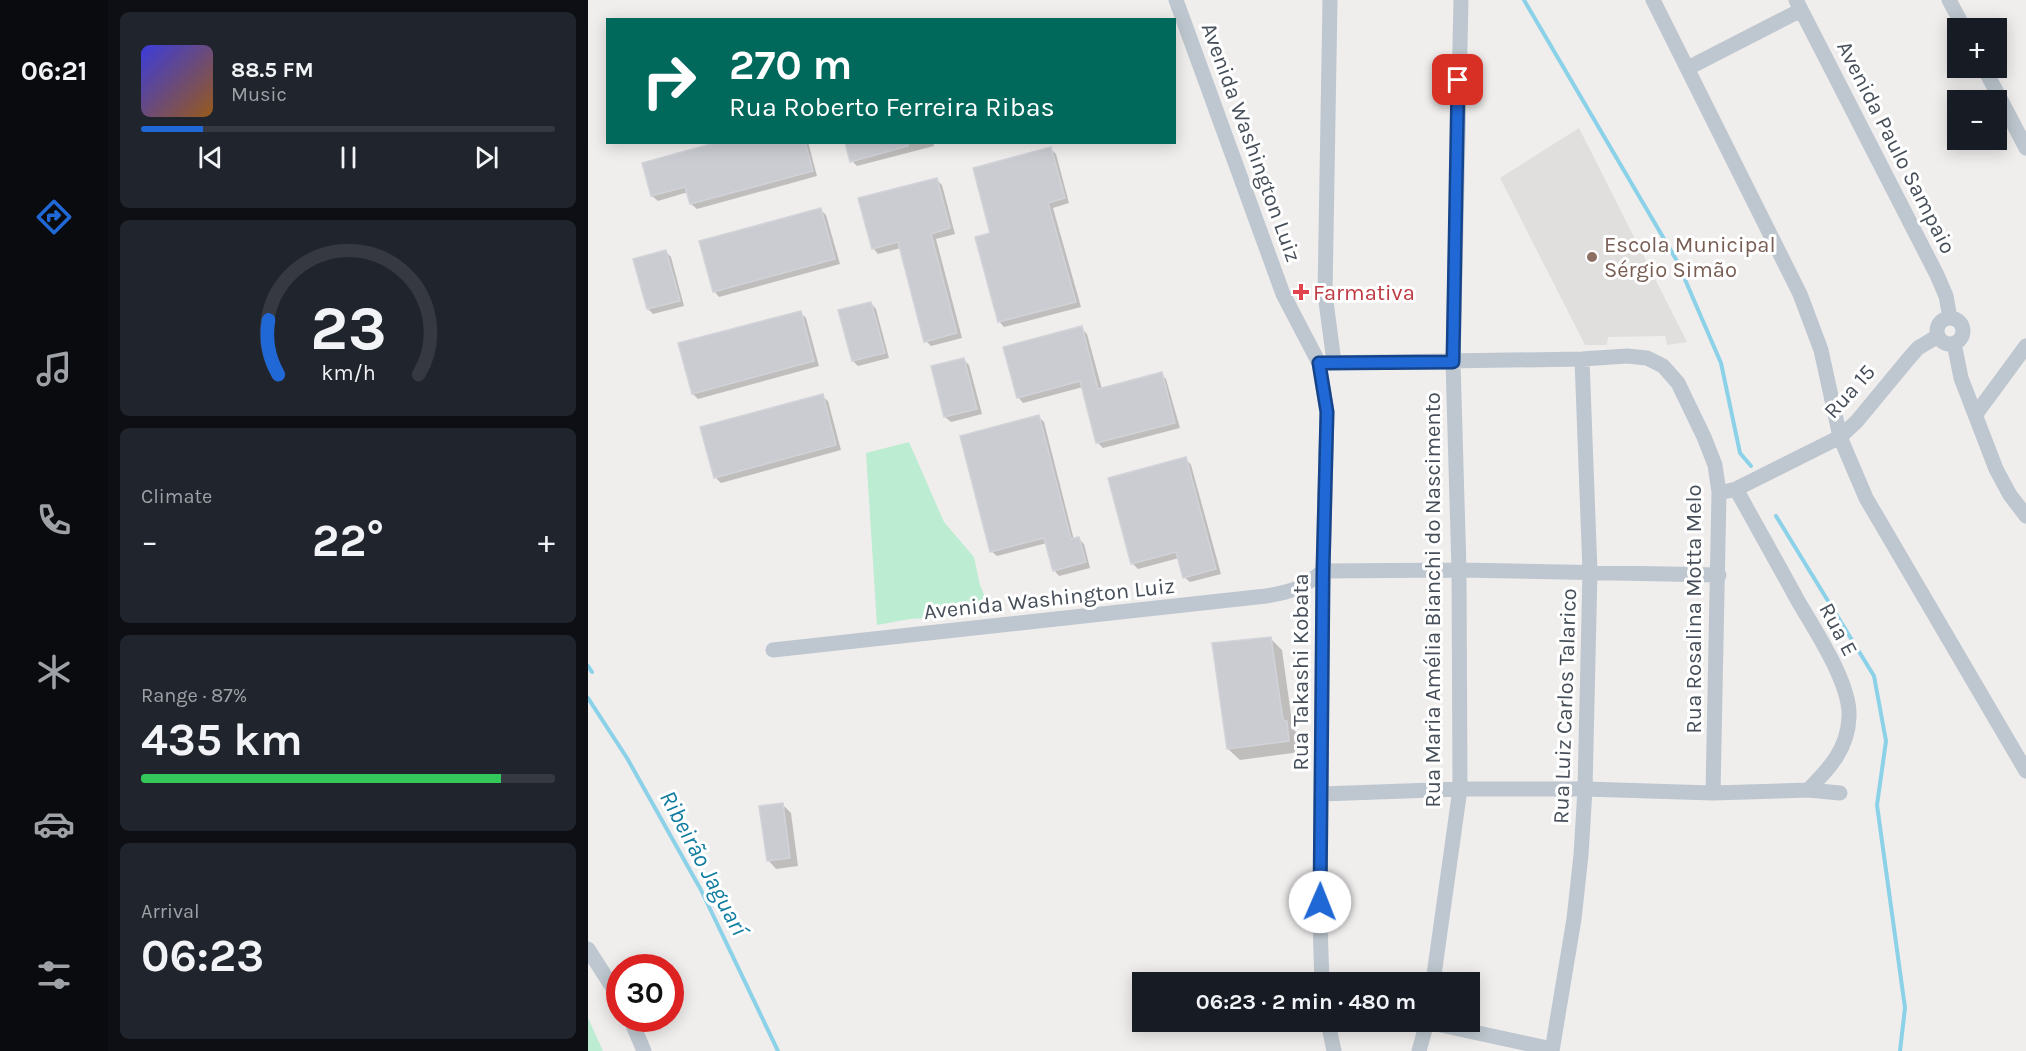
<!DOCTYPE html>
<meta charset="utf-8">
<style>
body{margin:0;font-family:Karla,sans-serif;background:#20242c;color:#f1f3f6;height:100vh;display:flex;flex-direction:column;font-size:22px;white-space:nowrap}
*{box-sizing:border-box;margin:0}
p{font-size:20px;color:#9ea1a6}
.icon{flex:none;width:33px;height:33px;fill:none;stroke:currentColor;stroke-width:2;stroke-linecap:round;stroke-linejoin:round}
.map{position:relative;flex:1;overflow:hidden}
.sheet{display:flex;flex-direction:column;gap:12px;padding:12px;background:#0d0f14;width:480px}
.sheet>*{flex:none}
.guide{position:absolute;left:18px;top:18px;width:570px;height:126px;border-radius:0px;box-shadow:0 3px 15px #0003;background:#00695c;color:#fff;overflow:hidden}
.tools{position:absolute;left:1359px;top:18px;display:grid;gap:12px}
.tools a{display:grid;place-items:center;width:60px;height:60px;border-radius:0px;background:#171b24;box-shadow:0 3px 15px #0003;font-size:30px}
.speed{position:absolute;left:18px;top:954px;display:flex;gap:12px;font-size:30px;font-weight:700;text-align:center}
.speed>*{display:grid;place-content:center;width:78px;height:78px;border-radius:50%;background:#171b24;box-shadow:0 3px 15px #0003;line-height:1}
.speed .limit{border:9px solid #d22;background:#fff;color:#111}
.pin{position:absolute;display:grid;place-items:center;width:51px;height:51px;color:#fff;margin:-26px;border-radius:12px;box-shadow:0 3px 9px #0006}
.me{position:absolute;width:66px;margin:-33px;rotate:1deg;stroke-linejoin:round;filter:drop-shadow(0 0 4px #0008)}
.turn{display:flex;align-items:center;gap:21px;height:126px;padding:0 24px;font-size:27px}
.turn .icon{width:78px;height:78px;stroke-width:2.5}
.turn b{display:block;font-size:42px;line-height:51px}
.big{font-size:45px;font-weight:700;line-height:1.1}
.sheet .card{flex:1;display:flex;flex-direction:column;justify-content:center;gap:9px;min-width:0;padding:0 21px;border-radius:9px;background:#20242c}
.sheet .dial{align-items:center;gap:0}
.dial svg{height:156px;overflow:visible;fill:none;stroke:#363941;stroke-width:7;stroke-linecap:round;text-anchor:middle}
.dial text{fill:#f1f3f6;stroke:none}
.song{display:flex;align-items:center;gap:18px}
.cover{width:72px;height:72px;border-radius:9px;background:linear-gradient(135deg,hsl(240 70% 55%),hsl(30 70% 35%))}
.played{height:6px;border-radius:3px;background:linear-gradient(90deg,#2068d6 15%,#363941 15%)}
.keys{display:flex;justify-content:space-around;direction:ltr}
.heat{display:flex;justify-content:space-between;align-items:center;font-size:33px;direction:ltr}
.charge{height:9px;border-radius:4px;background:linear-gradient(90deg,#34c759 87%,#363941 0)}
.trip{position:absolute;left:544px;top:972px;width:348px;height:60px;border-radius:0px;background:#171b24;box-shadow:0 3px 15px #0003;font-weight:700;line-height:60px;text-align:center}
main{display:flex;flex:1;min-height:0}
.tabs{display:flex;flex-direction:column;width:108px;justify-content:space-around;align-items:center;background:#090b0e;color:#9ea1a6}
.tabs .icon{width:42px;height:42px}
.tabs .on{color:#2068d6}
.tabs b{font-size:27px;color:#f1f3f6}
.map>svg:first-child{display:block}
.education{fill:#e1dede}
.green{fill:#bcecd1}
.shadow{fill:#0003}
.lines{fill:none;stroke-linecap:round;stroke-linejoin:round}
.stream{stroke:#8bd1e8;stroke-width:4}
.building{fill:#caccd2;stroke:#d1d3d8;stroke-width:1.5}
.minor{stroke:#bec7cf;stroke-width:15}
.route-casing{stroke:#15448b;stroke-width:15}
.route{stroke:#2068d6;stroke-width:10}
.education-dot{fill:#8d6e63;stroke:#fff;stroke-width:2}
.health-dot{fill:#e0444e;stroke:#fff;stroke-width:2}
.labels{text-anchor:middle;stroke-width:6;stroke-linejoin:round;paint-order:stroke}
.street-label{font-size:22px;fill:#464f59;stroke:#fff}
.education-label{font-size:22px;fill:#785e54;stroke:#fff;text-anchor:start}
.health-label{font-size:22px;fill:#be3a42;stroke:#fff;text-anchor:start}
.water-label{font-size:24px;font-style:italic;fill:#127da1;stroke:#fff}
</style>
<main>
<nav class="tabs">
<b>06:21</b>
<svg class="icon on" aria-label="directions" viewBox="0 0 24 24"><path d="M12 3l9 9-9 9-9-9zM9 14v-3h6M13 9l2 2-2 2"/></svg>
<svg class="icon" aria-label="music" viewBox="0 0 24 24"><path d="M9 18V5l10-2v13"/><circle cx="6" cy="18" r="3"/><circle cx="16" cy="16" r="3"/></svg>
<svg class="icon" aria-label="phone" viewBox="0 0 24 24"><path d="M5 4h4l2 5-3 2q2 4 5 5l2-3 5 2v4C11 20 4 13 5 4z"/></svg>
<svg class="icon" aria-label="climate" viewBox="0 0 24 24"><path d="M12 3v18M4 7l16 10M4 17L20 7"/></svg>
<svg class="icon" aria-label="car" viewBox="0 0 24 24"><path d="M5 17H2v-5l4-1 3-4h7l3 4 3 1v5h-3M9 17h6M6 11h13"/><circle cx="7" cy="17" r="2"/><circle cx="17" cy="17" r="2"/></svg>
<svg class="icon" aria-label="filters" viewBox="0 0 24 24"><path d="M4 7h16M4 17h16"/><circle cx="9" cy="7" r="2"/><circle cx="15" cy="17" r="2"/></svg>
</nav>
<section class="sheet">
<div class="card">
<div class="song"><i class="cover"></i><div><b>88.5 FM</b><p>Music</p></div></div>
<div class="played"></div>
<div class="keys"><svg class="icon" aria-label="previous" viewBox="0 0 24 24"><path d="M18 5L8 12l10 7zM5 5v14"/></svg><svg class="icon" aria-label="pause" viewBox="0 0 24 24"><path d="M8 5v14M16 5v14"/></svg><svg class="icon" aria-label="next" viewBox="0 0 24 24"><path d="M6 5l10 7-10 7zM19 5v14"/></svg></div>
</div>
<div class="card dial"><svg viewBox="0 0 100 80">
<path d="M14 69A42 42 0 1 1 86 69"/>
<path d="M14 69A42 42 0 0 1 9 41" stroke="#2068d6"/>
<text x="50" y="56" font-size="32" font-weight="700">23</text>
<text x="50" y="72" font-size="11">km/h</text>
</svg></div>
<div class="card"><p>Climate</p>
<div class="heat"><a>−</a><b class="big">22°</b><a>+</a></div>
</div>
<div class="card"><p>Range · 87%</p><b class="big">435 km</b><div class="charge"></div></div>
<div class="card"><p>Arrival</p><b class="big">06:23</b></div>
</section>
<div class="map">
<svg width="1438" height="1051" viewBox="0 0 1438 1051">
<rect width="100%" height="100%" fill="#f0eded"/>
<path class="education" d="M 991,128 L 1099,342 L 1079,345 L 1077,336 L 1020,337 L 1019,345 L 997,345 L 912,178 Z"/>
<path class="green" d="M 321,442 L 356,522 L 386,557 L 392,585 L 404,614 L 322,619 L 289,625 L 278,453 Z
M 0,1018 L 15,1051 L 0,1051 Z"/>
<path class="shadow" d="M 136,142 L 220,142 L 229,176 L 109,209 L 103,204 L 100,192 L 70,201 L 64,196 Z
M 259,142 L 345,142 L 346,146 L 269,166 L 264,161 Z
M 463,149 L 468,154 L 481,203 L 465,208 L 493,307 L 416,327 L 411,321 L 404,234 Z
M 348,179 L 354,185 L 367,234 L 348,239 L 374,338 L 343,346 L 338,341 L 313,248 L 290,254 L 285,248 Z
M 233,210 L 238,215 L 252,264 L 131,297 L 126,291 Z
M 78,252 L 83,257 L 96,306 L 65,314 L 60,309 Z
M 283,303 L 288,309 L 301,358 L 270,366 L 265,361 Z
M 212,312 L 218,318 L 231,366 L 110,399 L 105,394 Z
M 493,328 L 499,334 L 514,389 L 573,374 L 578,379 L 592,428 L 515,448 L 510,443 L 495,387 L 435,403 L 430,397 Z
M 375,359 L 381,365 L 394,414 L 363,422 L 357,417 Z
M 234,396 L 240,401 L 253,450 L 133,483 L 127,477 Z
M 451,417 L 456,422 L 486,540 L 491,539 L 496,544 L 502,568 L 471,576 L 466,570 L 459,543 L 409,556 L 403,551 Z
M 598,459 L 603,465 L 633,574 L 602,582 L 596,577 L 591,558 L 550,569 L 544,563 Z
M 683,639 L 694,650 L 705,729 L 710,734 L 712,752 L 652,760 L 640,749 Z
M 194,804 L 203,813 L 210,866 L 188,869 L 180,860 Z"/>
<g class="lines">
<path class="stream" d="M 936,0 L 1089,261 L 1133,363 L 1152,453 L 1163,466
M 1188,516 L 1286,676 L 1298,741 L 1289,805 L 1317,1008 L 1312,1051
M 0,666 L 4,672
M 0,698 L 39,758 L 113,890 L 190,1051"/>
</g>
<path class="building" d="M 130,142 L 217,142 L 225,171 L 102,204 L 97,187 L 63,196 L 54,163 Z
M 257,142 L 320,142 L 320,146 L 262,162 Z
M 463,147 L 477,198 L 460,203 L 488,302 L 410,322 L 387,237 L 402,233 L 385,168 Z
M 349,178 L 362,228 L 343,234 L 369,333 L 336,342 L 310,242 L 284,249 L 270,198 Z
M 233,208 L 247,259 L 125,292 L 111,241 Z
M 78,250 L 92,301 L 59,309 L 45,259 Z
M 283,302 L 297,353 L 264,361 L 250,310 Z
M 213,311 L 226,361 L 104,394 L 90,343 Z
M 494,326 L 510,389 L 574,372 L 587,423 L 508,443 L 492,381 L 429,398 L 415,347 Z
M 376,358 L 389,409 L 356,417 L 343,366 Z
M 235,394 L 248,445 L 126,478 L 112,427 Z
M 451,415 L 483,539 L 491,537 L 498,562 L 465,571 L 456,538 L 402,552 L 372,436 Z
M 598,457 L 628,569 L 595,578 L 588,552 L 543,564 L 520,478 Z
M 683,637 L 695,720 L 699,721 L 701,741 L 639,749 L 624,643 Z
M 195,803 L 202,858 L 179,861 L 171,806 Z"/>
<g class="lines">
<path class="minor" d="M 588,0 L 695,294 L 731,363 L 739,412 L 735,571 L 732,924 L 734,982
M 742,0 L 737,294 L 746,362
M 1065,0 L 1212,294 L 1233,350 L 1252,437 L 1278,498 L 1438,771
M 1208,0 L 1349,275 L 1358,296 L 1362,318
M 1361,0 L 1376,28
M 1100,68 L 1213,10
M 1396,68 L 1438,148
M1349 331a13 13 0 1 1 26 0a13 13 0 1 1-26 0Z
M 1366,343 L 1373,378 L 1408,469 L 1422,495 L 1438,516
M 731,363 L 994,359 L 1039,356 L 1059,358 L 1075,366 L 1090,383 L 1116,437 L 1127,465 L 1131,492 L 1125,793
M 1388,414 L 1438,346
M 1148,489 C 1169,527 1190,564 1210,601 C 1227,630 1263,684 1261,717 C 1260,749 1241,769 1220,790
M 1140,491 L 1148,489 L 1252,437 L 1269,421 L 1322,357 L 1330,348 L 1350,336
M 185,650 L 678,596 C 703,592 715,588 735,571 L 871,570 L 1131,575
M 734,794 L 872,789 L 997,789 L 1125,793 L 1220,790 L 1252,793
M 0,949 L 32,999
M 845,982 L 872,789 L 871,570 L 865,362 L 873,0
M 42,1018 L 56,1051
M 740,1022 L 746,1051
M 839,1022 L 964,1049
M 831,1051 L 839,1022
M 964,1051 L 986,919 L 993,855 L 997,789 L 1002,572 L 994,359"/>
</g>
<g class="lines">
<defs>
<path id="route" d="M 732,902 L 735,571 L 739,412 L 731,363 L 865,362 L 870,80"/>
</defs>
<use href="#route" class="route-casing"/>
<use href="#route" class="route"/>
</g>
<circle class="education-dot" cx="1004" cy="257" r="6"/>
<path class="health-dot" d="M710 283h6v6h6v6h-6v6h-6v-6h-6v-6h6z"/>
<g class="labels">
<g class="street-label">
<text transform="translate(664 142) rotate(70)" y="8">Avenida Washington Luiz</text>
<text transform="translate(1309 147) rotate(63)" y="8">Avenida Paulo Sampaio</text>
<text transform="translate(1261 391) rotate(-48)" y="8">Rua 15</text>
<text transform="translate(461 598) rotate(-6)" y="8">Avenida Washington Luiz</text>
<text transform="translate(844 600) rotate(-90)" y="8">Rua Maria Amélia Bianchi do Nascimento</text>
<text transform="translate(1105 609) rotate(-90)" y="8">Rua Rosalina Motta Melo</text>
<text transform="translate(1251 629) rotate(62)" y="8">Rua E</text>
<text transform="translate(712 672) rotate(-90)" y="8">Rua Takashi Kobata</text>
<text transform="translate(976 706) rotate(-88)" y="8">Rua Luiz Carlos Talarico</text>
</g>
<g class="education-label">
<text x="1016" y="252">Escola Municipal<tspan x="1016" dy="25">Sérgio Simão</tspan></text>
</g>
<g class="health-label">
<text x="725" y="300">Farmativa</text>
</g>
<g class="water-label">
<text transform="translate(116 863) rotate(62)" y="8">Ribeirão Jaguarí</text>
</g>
</g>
</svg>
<div class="tools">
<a>+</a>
<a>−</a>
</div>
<div class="speed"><div class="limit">30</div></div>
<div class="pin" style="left:870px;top:80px;background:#d93025"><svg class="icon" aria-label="arrive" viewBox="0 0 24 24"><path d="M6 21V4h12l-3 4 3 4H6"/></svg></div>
<svg class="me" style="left:732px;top:902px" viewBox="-20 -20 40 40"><circle r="19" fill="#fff"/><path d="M0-13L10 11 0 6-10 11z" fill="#2068d6"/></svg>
<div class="trip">06:23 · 2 min · 480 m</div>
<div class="guide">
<div class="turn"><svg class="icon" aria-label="right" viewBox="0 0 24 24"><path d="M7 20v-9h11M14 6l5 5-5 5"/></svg><div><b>270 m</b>Rua Roberto Ferreira Ribas</div></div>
</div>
</div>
</main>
